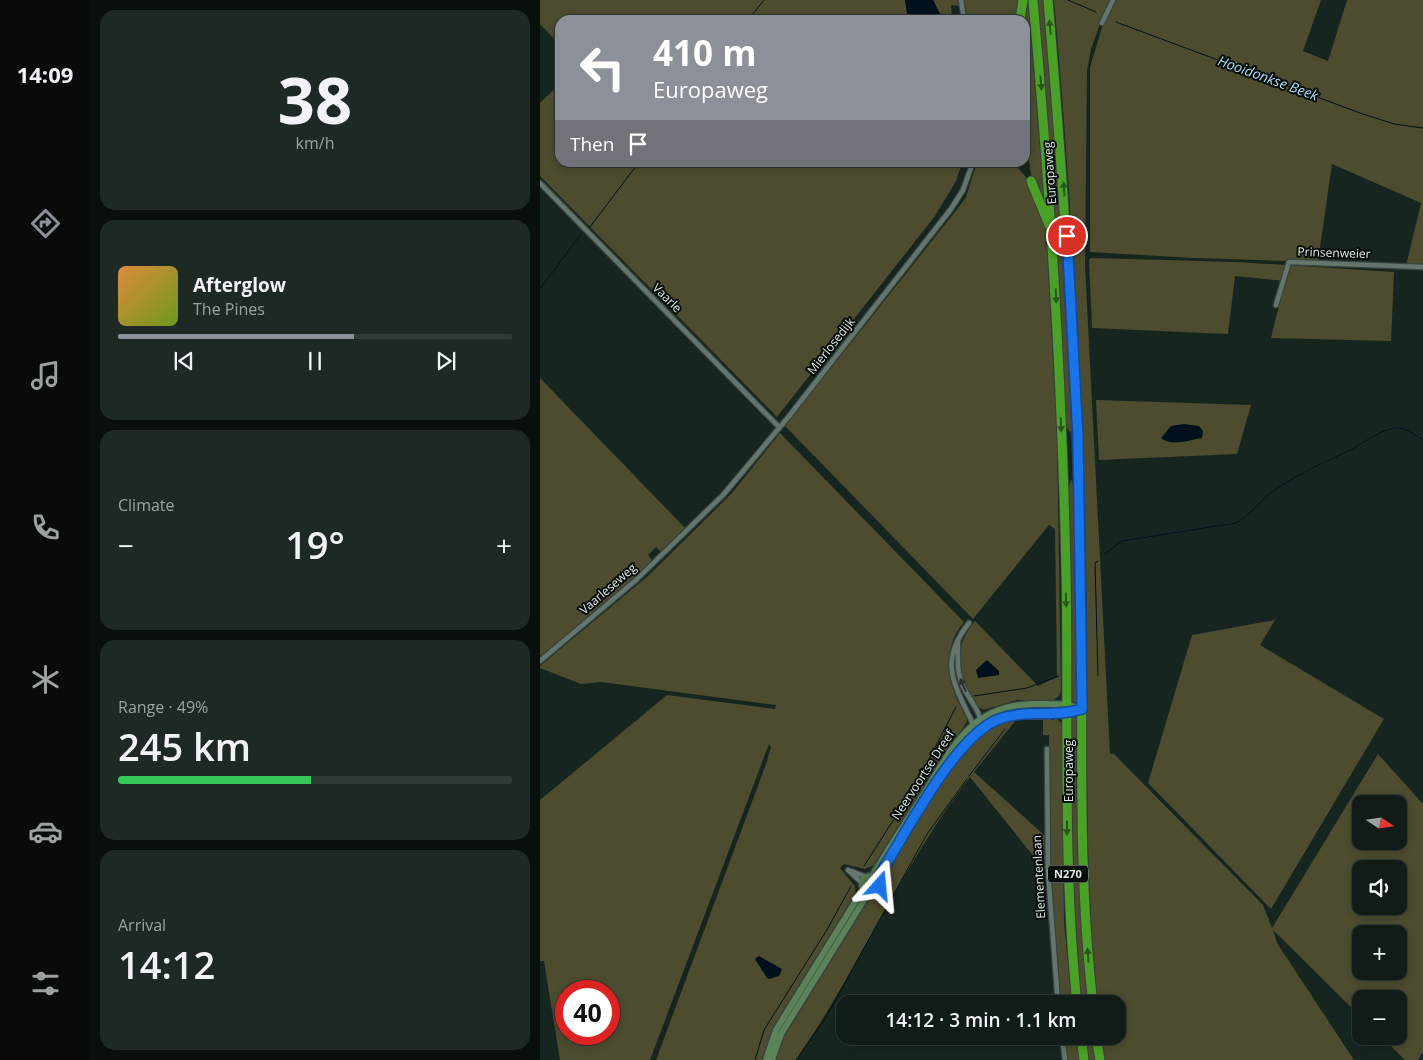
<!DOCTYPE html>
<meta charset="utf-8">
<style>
body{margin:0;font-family:"Open Sans",sans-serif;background:#1e2925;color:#f1f3f6;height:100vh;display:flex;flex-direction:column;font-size:19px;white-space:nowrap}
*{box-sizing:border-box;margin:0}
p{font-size:16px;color:#9ca1a2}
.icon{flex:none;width:28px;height:28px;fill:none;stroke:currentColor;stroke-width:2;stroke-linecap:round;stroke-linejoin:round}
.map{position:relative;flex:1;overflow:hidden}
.details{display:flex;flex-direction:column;gap:10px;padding:10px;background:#090f0d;width:450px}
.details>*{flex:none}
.guide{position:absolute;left:15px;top:15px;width:475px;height:152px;border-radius:15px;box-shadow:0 2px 8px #0003,0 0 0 1px #303a37;background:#8c9099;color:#fff;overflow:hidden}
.needle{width:32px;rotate:103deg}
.buttons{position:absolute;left:812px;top:795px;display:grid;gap:10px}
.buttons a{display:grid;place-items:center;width:55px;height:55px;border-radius:10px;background:#111c18;box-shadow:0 2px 8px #0003,0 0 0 1px #303a37;font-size:25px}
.speed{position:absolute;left:15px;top:980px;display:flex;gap:10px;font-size:25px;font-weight:700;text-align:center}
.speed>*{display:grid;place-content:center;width:65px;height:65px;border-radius:50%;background:#111c18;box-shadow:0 2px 8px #0003,0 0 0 1px #303a37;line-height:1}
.speed .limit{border:8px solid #d22;background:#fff;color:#111}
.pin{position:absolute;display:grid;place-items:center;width:42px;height:42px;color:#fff;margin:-21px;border:2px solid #fff;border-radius:50%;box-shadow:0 1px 5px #0007}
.me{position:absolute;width:55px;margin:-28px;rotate:18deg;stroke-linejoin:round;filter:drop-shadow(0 0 4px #0008)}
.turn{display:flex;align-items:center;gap:18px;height:105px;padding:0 15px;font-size:22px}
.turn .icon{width:65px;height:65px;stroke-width:2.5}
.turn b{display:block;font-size:35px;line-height:42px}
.then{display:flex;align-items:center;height:48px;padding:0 15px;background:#0003;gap:10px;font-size:19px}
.big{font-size:38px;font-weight:600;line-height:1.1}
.details .card{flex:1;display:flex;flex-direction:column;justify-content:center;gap:8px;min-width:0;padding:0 18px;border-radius:15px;background:#1e2925}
.details .dial{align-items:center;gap:0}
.dial b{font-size:65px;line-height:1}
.song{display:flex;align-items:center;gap:15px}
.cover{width:60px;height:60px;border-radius:8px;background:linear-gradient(135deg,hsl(30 70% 55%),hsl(80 70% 35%))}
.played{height:5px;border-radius:2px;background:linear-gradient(90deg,#8c9099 60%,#303a37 60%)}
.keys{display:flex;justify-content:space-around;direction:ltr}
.heat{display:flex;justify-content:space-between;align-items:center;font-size:28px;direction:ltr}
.charge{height:8px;border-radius:4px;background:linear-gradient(90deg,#34c759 49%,#303a37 0)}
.trip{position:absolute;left:296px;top:995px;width:290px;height:50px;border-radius:15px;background:#111c18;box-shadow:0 2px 8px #0003,0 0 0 1px #303a37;font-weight:600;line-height:50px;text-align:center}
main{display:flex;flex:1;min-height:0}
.menu{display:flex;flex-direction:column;width:90px;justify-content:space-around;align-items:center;background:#070b0a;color:#9ca1a2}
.menu .icon{width:35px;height:35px}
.menu .selected{color:#8c9099}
.menu b{font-size:22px;color:#f1f3f6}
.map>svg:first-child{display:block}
.green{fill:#4d4c2e;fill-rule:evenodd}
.water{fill:#00111d}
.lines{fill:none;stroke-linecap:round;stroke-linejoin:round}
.stream{stroke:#00111d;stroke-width:1}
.street-casing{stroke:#38423e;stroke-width:7}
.secondary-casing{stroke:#38423e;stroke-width:9}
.highway-casing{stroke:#38423e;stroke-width:11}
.street{stroke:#64756e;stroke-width:4.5}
.secondary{stroke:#5c8259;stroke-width:6}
.highway{stroke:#4aa127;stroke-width:9}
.oneway{fill:#285718}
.oneway2{fill:#28312d}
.route-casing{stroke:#114b97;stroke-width:12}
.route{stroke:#1a73e8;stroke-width:9}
.labels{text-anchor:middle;stroke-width:4;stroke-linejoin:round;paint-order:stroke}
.shield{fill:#070d0a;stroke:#9ea6a3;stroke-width:1}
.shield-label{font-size:11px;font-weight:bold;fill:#dee8e4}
.street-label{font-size:12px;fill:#dee8e4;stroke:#070d0a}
.water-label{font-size:14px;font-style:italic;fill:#acddf9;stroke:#070d0a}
</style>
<main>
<nav class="menu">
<b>14:09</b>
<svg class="icon selected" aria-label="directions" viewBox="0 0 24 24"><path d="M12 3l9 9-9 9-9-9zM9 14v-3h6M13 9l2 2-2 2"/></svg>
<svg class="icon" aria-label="music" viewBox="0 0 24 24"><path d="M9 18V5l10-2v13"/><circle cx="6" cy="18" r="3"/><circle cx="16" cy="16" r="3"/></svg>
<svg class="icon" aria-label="phone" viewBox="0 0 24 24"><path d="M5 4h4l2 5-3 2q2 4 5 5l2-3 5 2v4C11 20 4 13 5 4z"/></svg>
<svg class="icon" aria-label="climate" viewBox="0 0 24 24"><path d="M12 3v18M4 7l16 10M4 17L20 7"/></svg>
<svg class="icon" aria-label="car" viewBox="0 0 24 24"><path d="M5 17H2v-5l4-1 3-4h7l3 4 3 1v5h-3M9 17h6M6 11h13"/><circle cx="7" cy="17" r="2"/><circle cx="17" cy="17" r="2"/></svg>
<svg class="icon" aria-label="filters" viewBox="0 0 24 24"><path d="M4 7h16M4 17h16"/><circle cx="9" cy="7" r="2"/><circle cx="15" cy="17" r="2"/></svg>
</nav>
<section class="details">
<div class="card dial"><b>38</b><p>km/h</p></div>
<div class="card">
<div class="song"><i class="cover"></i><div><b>Afterglow</b><p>The Pines</p></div></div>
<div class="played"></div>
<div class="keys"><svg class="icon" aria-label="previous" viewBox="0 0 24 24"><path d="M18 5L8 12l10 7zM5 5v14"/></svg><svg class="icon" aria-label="pause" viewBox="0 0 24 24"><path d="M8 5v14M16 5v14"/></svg><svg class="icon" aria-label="next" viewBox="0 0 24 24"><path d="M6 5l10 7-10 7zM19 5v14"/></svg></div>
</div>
<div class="card"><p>Climate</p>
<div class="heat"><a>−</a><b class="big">19°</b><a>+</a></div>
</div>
<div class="card"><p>Range · 49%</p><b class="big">245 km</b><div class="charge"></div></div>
<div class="card"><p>Arrival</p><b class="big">14:12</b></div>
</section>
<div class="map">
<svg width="883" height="1060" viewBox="0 0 883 1060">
<rect width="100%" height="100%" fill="#172520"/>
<path class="green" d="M 0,0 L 365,0 L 368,20 L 20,20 L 20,45 L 0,24 Z
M 393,0 L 419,0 L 419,6 L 411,5 L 412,20 L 403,20 Z
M 424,0 L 483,0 L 478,20 L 427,20 Z
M 486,0 L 488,0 L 505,209 L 492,180 L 485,138 L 485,20 L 482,20 Z
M 496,0 L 506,0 L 524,228 L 532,427 L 530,433 L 525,423 Z
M 514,0 L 781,0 L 763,51 L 788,61 L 807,0 L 883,0 L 883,267 L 866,266 L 881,203 L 792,164 L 778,262 L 653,258 L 550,252 L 550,67 L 563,24 L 561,21 L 551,49 L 547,71 L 545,266 L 570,754 L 574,754 L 723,905 L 732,928 L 838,754 L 883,804 L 883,1052 L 878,1060 L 865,1060 L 841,1036 L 859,1036 L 859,999 L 821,999 L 821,1017 L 733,930 L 737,943 L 814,1060 L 565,1060 L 561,1036 L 578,1036 L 578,1004 L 558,1004 C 542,861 549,718 546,575 C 542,383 531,191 514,0 ZM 821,804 L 859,804 L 859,841 L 821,841 ZM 821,869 L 859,869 L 859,906 L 821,906 ZM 821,934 L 859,934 L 859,971 L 821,971 Z
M 20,84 L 20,162 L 422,163 L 416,181 L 395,216 L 237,417 L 0,176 L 0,103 Z
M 437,163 L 474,163 L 490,182 L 503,214 L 506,228 L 517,436 L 521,690 L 519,696 L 512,701 L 476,700 L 444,710 C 436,707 432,700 429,693 C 416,668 416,643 435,621 L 498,686 L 517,677 L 515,529 L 509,525 L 433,619 L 245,426 L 418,208 L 426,197 Z
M 551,258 L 697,262 L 854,272 L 851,341 L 731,338 L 745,281 L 695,276 L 688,334 L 552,328 L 549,260 Z
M 0,378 L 146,529 L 121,552 L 116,547 L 108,555 L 113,561 L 0,658 Z
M 556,400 L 711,405 L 697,454 L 559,460 Z
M 240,433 L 424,622 C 406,643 405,671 416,697 C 419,705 427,712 427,722 L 408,748 L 336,867 L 332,866 L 325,869 L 304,864 L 300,868 L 315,886 L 316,896 L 232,1035 L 225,1060 L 116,1060 L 226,764 L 231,747 L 229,744 L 110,1060 L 20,1060 L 4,961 L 0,961 L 0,800 L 127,695 L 235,709 L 236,705 L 61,682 L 41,684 L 0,668 L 0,666 L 108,576 L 192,493 ZM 215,959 L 241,974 L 229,979 ZM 26,991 L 69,991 L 69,1034 L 26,1034 Z
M 531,479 L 535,490 L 539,567 L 537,703 L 530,703 L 527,492 Z
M 735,620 L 720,645 L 844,719 L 731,909 L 608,783 L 652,635 Z
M 530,715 L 537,715 L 536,790 L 550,1004 L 540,1004 L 531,893 Z
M 511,716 L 512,720 L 514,720 L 514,717 L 522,723 L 524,923 L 532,1004 L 519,1004 L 511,902 L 509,735 L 503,735 L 503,720 L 476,720 L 434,772 L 504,835 L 506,867 L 499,863 L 430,777 C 364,862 322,962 262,1051 L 256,1060 L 233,1060 L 237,1046 L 330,896 L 343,897 L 347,890 L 342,884 L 342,876 C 369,832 411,743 458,722 C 475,714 494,717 511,716 Z
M 523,1036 L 536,1036 L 540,1060 L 526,1060 Z
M 544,1036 L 554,1036 L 557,1060 L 547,1060 Z"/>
<path class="water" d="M 365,0 L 393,0 L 403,20 L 368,20 Z
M 644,424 L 659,426 L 663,431 L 662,438 C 648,440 632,447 621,438 L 631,426 Z
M 447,660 L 459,671 L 459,675 L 438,678 L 436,670 Z
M 219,956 L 242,969 L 239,976 L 229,979 L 227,978 L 215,959 Z"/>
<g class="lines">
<path class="stream" d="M 528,0 L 556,12
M 208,20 L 224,0
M 576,22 L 820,113 L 854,124 L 883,128
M 50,227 L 99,162
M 0,289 L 42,233
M 565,554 L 582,541 L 696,523 C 712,514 721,499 736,489 C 761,472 788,461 814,448 C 826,441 841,430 855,428 C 865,427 875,435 883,440
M 558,676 L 555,563 L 558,561
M 434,696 L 487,688 L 519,676
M 429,776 L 465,729
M 324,866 L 374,788 L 416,707
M 215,1060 L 224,1030 L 288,928 L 311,886
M 256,1060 L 286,1017 L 387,834 L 427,779"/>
<defs>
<path id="street" d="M 421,0 L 424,20
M 562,23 L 573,0
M 0,183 L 239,427
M 736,305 L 749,262 L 883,267
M 418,640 C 418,656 416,673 424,688 C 430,701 441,712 442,727 L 433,724 C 414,684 398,662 429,623
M 0,661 L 96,580 L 184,494 L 250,415 L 411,209 L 423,190 L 433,162
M 507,749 L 508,871 L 518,1004
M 308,870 L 322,883
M 311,871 L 326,877
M 340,886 L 348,895
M 336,891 L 348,895
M 522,1036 L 525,1060"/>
<path id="secondary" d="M 332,876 C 349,848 367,820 385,792 C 413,746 431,706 493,704 C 511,704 525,703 542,709
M322 885a9 9 0 1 1 18 0a9 9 0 1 1-18 0Z
M 337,879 C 364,837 415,735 459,719 C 486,709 515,718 542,709
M 226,1060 L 236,1030 L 323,889
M 232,1060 L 241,1034 L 324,900 L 331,893"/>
<path id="highway" d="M 493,0 C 510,190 522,379 526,570 C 529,714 522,859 537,1004
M 508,0 C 524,190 537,379 541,570 C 544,714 536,860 553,1004
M 480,20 L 483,0
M 491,181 L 509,225
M 541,1036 L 544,1060
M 556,1036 L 560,1060"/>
</defs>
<use href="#street" class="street-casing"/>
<use href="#secondary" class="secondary-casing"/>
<use href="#highway" class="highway-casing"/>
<use href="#street" class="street"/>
<use href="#secondary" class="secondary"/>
<use href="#highway" class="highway"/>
</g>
<defs><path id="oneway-solid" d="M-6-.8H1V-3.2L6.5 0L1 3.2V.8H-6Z" transform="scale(1.25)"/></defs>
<g class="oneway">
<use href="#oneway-solid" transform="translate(510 27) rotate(-95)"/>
<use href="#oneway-solid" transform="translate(501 83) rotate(85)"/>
<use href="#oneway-solid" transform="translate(524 189) rotate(-94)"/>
<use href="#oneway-solid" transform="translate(516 296) rotate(87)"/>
<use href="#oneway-solid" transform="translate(521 425) rotate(88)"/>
<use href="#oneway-solid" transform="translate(526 600) rotate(89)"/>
<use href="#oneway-solid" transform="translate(527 828) rotate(90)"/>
<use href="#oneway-solid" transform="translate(548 955) rotate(-94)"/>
</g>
<use class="oneway2" href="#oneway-solid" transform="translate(423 685) rotate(-113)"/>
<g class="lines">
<defs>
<path id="route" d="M 340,886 L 337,879 C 364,837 415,735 459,719 C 486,709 515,718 542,709 L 538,437 L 527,236"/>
</defs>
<use href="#route" class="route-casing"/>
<use href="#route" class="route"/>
</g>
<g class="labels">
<rect class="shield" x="508" y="865.5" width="40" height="17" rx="4"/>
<g class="shield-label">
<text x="528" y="878">N270</text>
</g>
<g class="street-label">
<text transform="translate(510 173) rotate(-94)" y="4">Europaweg</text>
<text transform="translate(794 253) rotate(2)" y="4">Prinsenweier</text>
<text transform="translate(127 298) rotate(45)" y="4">Vaarle</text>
<text transform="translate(291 346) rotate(-52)" y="4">Mierlosedijk</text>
<text transform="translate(68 589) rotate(-41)" y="4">Vaarleseweg</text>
<text transform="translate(529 771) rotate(-90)" y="4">Europaweg</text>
<text transform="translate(383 775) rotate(-57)" y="4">Neervoortse Dreef</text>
<text transform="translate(499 877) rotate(-93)" y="4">Elementenlaan</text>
</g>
<g class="water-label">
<text transform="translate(728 78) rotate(20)" y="5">Hooidonkse Beek</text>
</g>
</g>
</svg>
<div class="buttons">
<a><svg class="needle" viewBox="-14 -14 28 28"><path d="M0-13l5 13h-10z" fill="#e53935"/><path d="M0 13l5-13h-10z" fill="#9ca1a2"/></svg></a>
<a><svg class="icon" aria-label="sound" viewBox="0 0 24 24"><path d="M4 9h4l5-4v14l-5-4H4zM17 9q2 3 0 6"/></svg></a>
<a>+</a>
<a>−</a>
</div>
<div class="speed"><div class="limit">40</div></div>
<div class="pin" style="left:527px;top:236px;background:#d93025"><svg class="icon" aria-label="arrive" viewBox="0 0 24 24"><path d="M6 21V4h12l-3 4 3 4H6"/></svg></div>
<svg class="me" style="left:340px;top:886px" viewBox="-20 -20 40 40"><path d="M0-17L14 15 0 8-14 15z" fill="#1a73e8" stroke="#fff" stroke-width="4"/></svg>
<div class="trip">14:12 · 3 min · 1.1 km</div>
<div class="guide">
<div class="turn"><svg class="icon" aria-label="left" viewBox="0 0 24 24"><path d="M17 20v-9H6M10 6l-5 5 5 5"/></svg><div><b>410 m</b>Europaweg</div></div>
<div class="then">Then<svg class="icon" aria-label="arrive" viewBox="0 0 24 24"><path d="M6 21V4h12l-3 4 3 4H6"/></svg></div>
</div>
</div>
</main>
